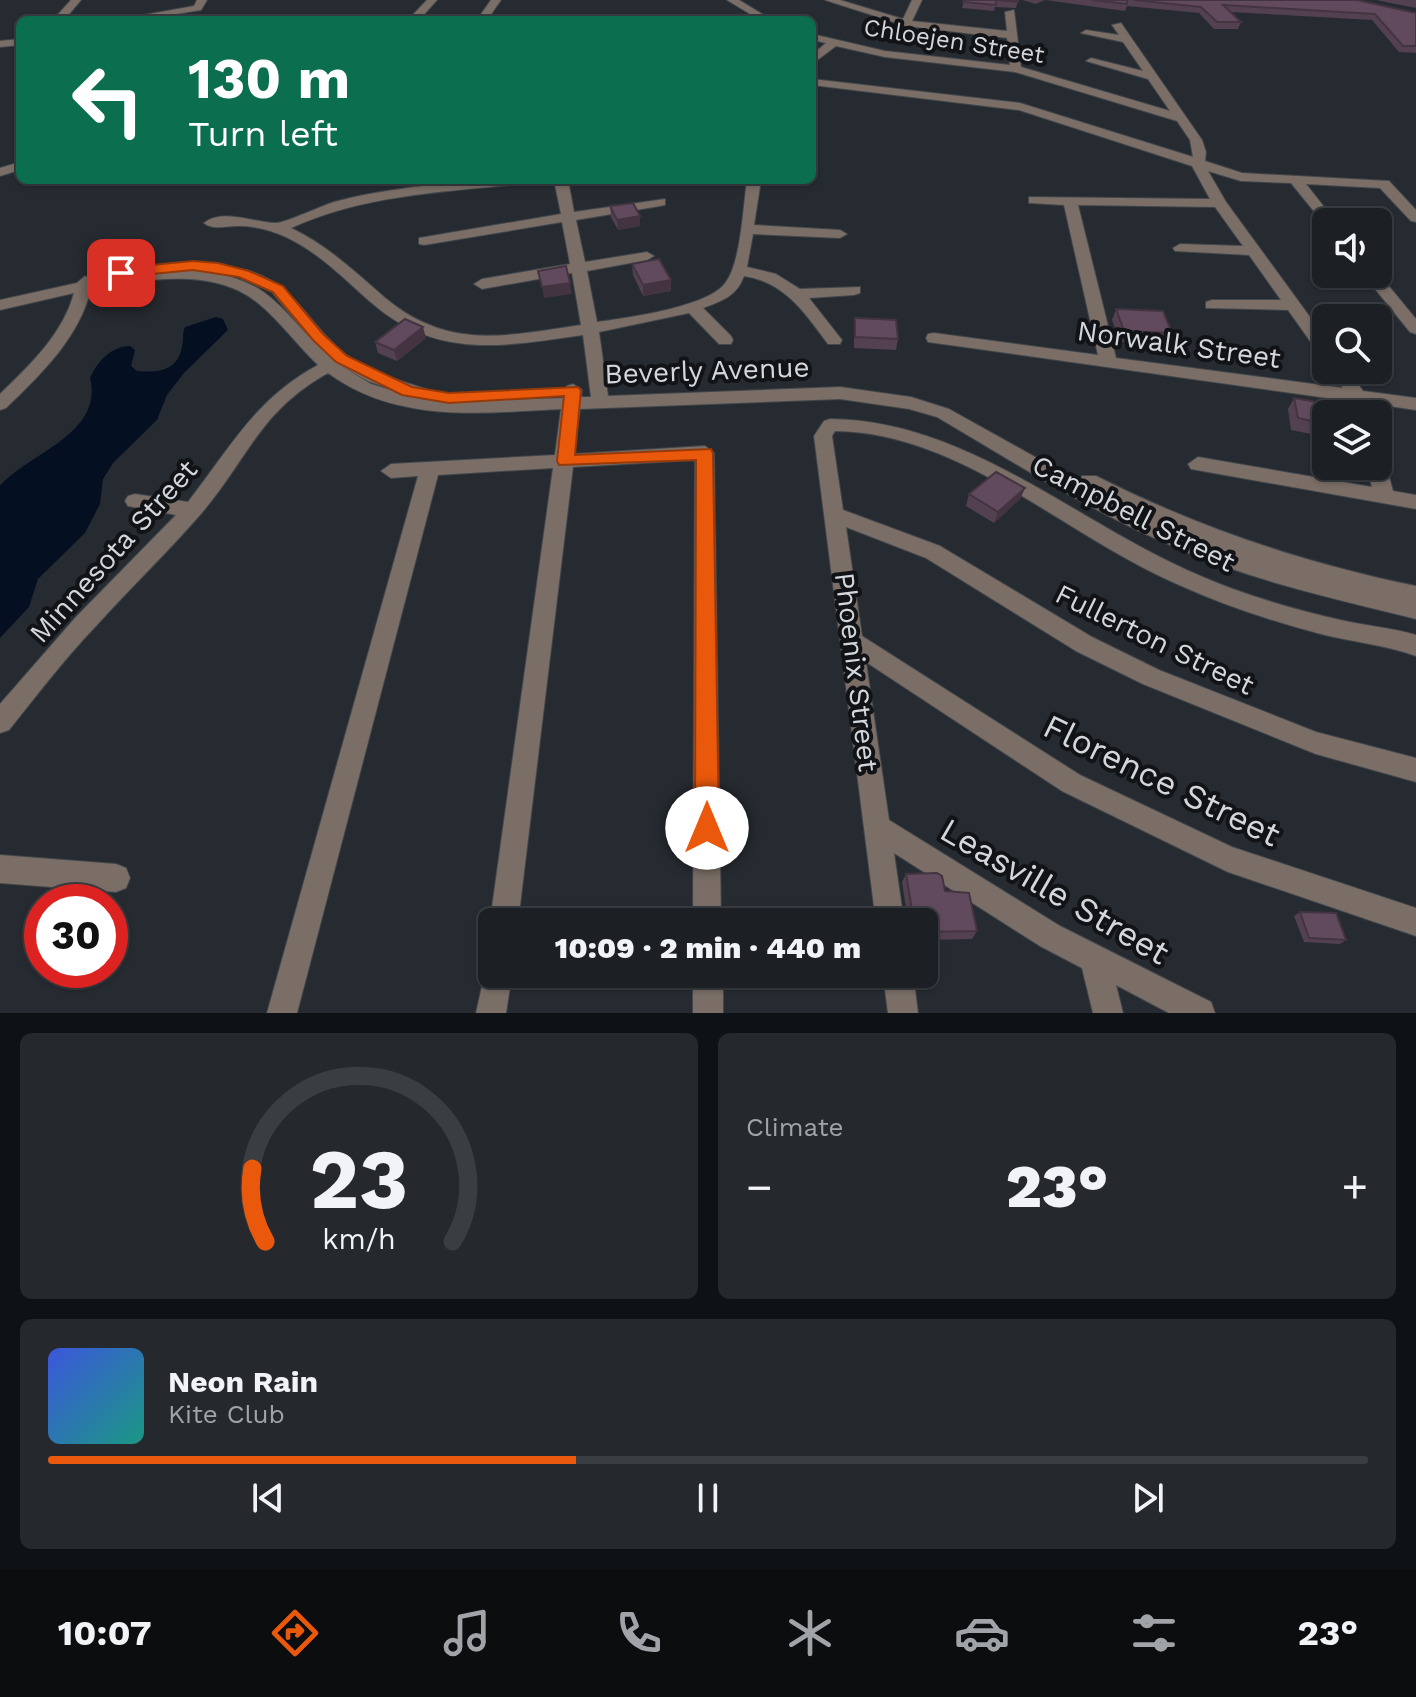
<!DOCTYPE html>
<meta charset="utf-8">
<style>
body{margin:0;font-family:"Work Sans",sans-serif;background:#25282d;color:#f1f3f6;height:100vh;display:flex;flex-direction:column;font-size:30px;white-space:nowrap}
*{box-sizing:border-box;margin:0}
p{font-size:26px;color:#a0a3a7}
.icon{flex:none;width:44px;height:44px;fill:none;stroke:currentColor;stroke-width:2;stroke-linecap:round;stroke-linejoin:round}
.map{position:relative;height:1013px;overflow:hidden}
.details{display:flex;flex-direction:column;gap:20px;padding:20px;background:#0f1214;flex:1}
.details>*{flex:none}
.banner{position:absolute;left:16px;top:16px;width:800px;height:168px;border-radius:12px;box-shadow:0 2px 6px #0004,0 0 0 2px #3a3e42;background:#0b6e4f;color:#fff;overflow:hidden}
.fabs{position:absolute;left:1312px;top:208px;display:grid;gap:16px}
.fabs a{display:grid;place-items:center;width:80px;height:80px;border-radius:12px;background:#1c2025;box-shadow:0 2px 6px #0004,0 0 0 2px #3a3e42;font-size:40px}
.speed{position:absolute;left:24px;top:884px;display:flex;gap:16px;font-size:40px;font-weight:700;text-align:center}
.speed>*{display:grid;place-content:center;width:104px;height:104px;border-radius:50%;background:#1c2025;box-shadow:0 2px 6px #0004,0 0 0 2px #3a3e42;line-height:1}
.speed .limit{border:12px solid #d22;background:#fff;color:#111}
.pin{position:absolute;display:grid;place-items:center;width:68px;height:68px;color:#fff;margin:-34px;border-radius:16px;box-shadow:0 4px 12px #0006}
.me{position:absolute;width:88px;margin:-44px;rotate:0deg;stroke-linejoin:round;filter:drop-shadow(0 0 6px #0008)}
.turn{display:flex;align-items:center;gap:28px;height:168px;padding:0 40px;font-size:36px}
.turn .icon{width:104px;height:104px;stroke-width:2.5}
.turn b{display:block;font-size:56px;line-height:68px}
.big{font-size:60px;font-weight:800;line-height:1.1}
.details .widget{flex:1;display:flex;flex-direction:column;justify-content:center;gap:12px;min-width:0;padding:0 28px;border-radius:12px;background:#25282d}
.details .dial{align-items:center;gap:0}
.dial svg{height:208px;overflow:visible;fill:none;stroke:#3a3e42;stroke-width:7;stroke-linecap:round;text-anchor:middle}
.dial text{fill:#f1f3f6;stroke:none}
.song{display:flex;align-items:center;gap:24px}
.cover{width:96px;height:96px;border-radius:12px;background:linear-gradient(135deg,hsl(230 70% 55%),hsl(170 70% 35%))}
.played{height:8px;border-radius:4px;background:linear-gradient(90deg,#ea580c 40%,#3a3e42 40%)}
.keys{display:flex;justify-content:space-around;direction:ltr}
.heat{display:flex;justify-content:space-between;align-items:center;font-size:44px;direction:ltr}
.details .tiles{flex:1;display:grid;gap:20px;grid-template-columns:1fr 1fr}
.widget:last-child{grid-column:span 2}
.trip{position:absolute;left:478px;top:908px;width:460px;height:80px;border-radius:12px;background:#1c2025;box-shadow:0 2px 6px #0004,0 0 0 2px #3a3e42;font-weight:800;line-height:80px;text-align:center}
.menu{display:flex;height:128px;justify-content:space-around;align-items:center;background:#0b0d0f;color:#a0a3a7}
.menu .icon{width:56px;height:56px}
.menu .current{color:#ea580c}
.menu b{font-size:36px;color:#f1f3f6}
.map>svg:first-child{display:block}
.water{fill:#040f21}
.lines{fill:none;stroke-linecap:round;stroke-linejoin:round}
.minor-casing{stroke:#42474c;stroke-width:2}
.minor{fill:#7a6e66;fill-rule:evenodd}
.wall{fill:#534050}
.shaded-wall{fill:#443441}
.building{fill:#614a5d;stroke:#443441;stroke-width:2}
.route{fill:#ea580c;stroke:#983908;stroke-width:2}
.labels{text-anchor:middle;stroke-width:8;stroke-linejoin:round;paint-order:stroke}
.far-street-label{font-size:24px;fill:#d3d7db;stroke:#111316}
.street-label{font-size:28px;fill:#d3d7db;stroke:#111316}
.near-street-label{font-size:34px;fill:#d3d7db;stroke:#111316}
</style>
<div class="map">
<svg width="1416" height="1013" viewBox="0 0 1416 1013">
<rect width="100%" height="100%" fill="#262b31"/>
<path class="water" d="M 216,317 L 223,319 L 228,330 L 184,373 L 167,395 L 157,420 L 113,463 L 103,479 L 100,504 L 85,533 L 38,579 L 29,607 L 0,638 L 0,486 C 29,453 104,434 90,378 C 98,361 110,347 130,346 L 135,350 L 131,366 L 137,371 C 158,373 178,371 182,346 C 184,339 182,334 185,327 Z"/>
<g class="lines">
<defs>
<path id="minor" d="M 71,0 L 81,0 L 64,20 L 53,20 Z
M 197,0 L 207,0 L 201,10 L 140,20 L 116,20 L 194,6 Z
M 427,0 L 437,0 L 419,20 L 408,20 Z
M 491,0 L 501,0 L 487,20 L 477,20 Z
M 727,0 L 739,0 L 772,20 L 760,20 Z
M 825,0 L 840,0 L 903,19 L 912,0 L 922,0 L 912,21 L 1007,31 L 1005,12 L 1014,10 L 1021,67 L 1170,111 L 1148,79 L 1086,61 L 1091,58 L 1143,71 L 1123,42 L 1081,33 L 1086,30 L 1119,35 L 1112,25 L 1121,23 L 1202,140 L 1206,152 L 1205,161 L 1242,173 L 1389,181 L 1416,210 L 1416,222 L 1411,221 L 1380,188 L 1306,184 L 1336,222 L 1326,222 L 1326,226 L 1291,183 L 1241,181 L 1208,171 L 1226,202 L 1326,339 L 1326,356 L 1320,355 L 1288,310 L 1206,308 L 1206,302 L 1212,300 L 1281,300 L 1249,255 L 1175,251 L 1173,248 L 1180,244 L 1243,246 L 1215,207 L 1078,205 L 1116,358 L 1343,388 L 1330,370 L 1348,370 L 1363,391 L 1416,398 L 1416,410 L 1368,403 L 1371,414 L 1353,414 L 1349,401 L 928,342 L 926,338 L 928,334 L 934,333 L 1098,355 L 1064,205 L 1029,203 L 1029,197 L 1210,199 L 1192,166 L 1019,110 L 812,85 L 812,79 L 1020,103 L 1193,157 L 1190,140 L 1177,121 L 1015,72 L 885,57 L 836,46 L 812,64 L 812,55 L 826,43 L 812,40 L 812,34 L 885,51 L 1010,65 L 1007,38 L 906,26 Z
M 20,39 L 20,45 L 0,47 L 0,41 Z
M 20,162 L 20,170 L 0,176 L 0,168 Z
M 481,180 L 526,180 L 519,184 C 442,192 363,195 291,228 C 327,245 354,271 384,297 C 448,351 505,336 581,325 L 572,273 L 482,289 L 474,284 L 482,279 L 570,264 L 562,222 L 424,245 L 419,244 L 419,238 L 561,214 L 554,180 L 568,180 L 574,212 L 665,199 L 665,205 L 660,206 L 576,220 L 585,262 L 647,252 L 654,256 L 647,260 L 587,271 L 597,322 C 626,318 710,307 726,282 C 741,261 743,208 747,180 L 761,180 L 754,225 L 840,230 L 847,234 L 840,238 L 753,234 L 747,267 L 776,274 L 800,289 L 860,287 L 860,293 L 854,295 L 809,298 L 842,340 L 840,344 L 828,344 C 805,313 785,282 744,276 C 737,296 722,301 703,308 L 731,336 L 733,340 L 731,344 L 719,344 L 689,313 L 599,332 L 608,396 L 840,387 L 911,397 L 949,409 L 1080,482 L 1082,476 L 1096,476 C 1199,528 1304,563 1416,586 L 1416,619 C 1335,599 1254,581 1177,548 C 1093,513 1015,463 937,417 L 909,409 L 840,399 L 580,409 L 574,454 L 705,446 L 714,453 L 721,922 L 693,922 L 695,460 L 573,467 L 518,922 L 492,922 L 492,927 L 490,922 L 553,468 L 438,475 L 297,1013 L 267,1013 L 418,476 L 391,478 L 381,471 L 391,464 L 555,455 L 561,409 C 481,413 398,424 328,373 C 258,412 248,460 199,516 C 166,554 129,589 95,627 C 64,659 37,695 9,730 L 0,733 L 0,704 L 76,617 L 176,515 L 128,506 L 125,501 L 128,496 L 135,494 L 188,502 C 230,448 256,398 318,365 C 297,345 280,321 258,303 C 213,266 143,280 91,289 C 79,338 41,374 6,408 L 0,410 L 0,394 C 30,365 63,334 74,293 L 0,310 L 0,300 L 77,283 L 85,276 L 92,280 C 144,271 210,260 259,289 C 278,301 293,320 309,337 L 272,292 L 241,278 L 238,275 L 246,270 C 297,284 307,324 345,354 C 368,372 399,380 426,389 L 429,393 L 421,399 L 446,402 L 563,398 L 567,386 L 573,384 L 582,390 L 581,397 L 591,397 L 583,335 C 505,346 438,360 373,304 C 345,280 320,253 286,237 C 271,230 255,226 239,226 C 227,225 213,231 204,223 C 223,208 254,223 276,223 C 285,223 321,206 334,202 C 382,189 432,185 481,180 ZM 341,366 L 368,381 L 417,398 L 371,384 Z
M 1378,273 L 1416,319 L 1416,334 L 1410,332 L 1363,274 Z
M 830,419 C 964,420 1071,518 1189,571 C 1239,594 1292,609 1345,621 C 1368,626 1393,628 1416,635 L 1416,656 C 1386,645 1352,642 1321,634 C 1272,621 1223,605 1177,584 C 1066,536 960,432 835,431 L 832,436 L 843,510 L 940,546 L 1092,637 L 1159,670 L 1316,732 L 1416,758 L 1416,782 L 1316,754 L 1143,684 L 1076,651 L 926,558 L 846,527 L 862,636 L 1080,775 L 1232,847 L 1416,908 L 1416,936 L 1228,872 L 1062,791 L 866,662 L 889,820 L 1060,926 L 1211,1002 L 1215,1013 L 1169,1013 L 1116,985 L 1123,1013 L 1093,1013 L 1082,968 L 1040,946 L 894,853 L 904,922 L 876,922 L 814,436 L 824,421 Z
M 1198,457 L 1372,487 L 1366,466 L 1378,466 L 1378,460 L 1386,466 L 1393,491 L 1416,495 L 1416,509 L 1191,469 L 1188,464 Z
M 0,855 L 116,864 L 126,868 L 130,878 L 126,888 L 116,892 L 0,883 Z
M 492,961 L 492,974 L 512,974 L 506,1013 L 476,1013 L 487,964 Z
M 693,974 L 723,974 L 723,1013 L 693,1013 Z
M 883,974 L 913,974 L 918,1013 L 888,1013 Z"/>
</defs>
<use href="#minor" class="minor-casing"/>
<use href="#minor" class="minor"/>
</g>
<path class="wall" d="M 964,0 L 1018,0 L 1016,8 L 995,7 L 994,11 L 962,8 Z
M 1022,0 L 1357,0 L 1416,13 L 1416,53 L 1399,52 L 1372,20 L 1230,12 L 1241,22 L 1238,29 L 1214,29 L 1199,13 L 1127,6 L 1125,11 L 1045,0 L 1036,4 Z
M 1376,0 L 1416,0 L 1416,8 Z
M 610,206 L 640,216 L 640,226 L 618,230 L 611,217 Z
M 632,264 L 671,291 L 643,296 L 633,275 Z
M 1116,309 L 1172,333 L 1167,345 L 1120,342 L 1112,320 Z
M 855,318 L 898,339 L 896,350 L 854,348 L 854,329 Z
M 426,338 L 397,361 L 378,353 L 375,342 Z
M 1294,398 L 1326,414 L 1326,437 L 1291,430 L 1288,409 Z
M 1025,488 L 1020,499 L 994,523 L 966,506 L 969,494 Z
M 906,874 L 945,891 L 977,931 L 972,939 L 924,940 L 924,922 L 908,922 L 902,882 Z
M 1300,912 L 1346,940 L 1340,944 L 1304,942 L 1294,916 Z"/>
<path class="shaded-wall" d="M 640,216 L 640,226 L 618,230 L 617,220 Z
M 671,280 L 671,291 L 643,296 L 643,285 Z
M 570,283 L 572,294 L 544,298 L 542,287 Z
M 423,327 L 426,338 L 397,361 L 394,350 Z
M 1025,488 L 1020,499 L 994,523 L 998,512 Z"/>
<path class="building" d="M 964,0 L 1018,0 L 1018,2 L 996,0 L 996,5 L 963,2 Z
M 1092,0 L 1127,0 L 1127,4 Z
M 1134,0 L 1357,0 L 1416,13 L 1416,46 L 1403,46 L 1375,14 L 1223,5 L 1241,22 L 1217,22 L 1201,7 Z
M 633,203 L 640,216 L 617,220 L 610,206 Z
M 659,259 L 671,280 L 643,285 L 632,264 Z
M 566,266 L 570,283 L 542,287 L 538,271 Z
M 1116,309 L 1163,311 L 1172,333 L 1124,331 Z
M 855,318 L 896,320 L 898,339 L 855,337 Z
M 405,319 L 423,327 L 394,350 L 375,342 Z
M 1294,398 L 1344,407 L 1345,414 L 1326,414 L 1326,424 L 1298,418 Z
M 996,472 L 1025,488 L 998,512 L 969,494 Z
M 937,873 L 942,876 L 945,891 L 969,893 L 977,931 L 924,932 L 924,922 L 914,922 L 906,874 Z
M 1300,912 L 1336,913 L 1346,940 L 1309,938 Z"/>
<path class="route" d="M 193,261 L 218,263 L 249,271 L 283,286 L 323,334 L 347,356 L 412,387 L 449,393 L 578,387 L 581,390 L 575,455 L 711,449 L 713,453 L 719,828 L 715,836 L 707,840 L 698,836 L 695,828 L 696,460 L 559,465 L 557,461 L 564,396 L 449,403 L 402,395 L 336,362 L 313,340 L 273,292 L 239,277 L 193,270 L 121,277 L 114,273 L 121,268 Z"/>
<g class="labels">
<g class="far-street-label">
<text transform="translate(954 41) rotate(9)" y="8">Chloejen Street</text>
</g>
<g class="street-label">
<text transform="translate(1179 344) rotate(8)" y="10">Norwalk Street</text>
<text transform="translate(707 370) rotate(-2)" y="10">Beverly Avenue</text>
<text transform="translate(1134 513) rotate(27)" y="10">Campbell Street</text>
<text transform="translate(113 551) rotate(-48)" y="10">Minnesota Street</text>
<text transform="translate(1155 639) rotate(26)" y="10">Fullerton Street</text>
<text transform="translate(857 672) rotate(83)" y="10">Phoenix Street</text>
</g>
<g class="near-street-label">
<text transform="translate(1162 780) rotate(26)" y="12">Florence Street</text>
<text transform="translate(1055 891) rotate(30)" y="12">Leasville Street</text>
</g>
</g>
</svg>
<div class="fabs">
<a><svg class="icon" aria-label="sound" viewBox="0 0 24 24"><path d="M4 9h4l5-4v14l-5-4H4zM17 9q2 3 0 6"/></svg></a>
<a><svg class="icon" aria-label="search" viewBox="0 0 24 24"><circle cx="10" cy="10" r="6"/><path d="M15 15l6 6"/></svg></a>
<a><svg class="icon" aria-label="layers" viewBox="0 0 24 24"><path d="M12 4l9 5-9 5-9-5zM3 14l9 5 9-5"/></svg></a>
</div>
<div class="speed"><div class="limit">30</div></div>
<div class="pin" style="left:121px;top:273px;background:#d93025"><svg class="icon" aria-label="arrive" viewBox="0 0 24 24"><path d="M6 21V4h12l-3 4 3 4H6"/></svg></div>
<svg class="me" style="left:707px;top:828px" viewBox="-20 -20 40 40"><circle r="19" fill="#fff"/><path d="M0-13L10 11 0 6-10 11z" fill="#ea580c"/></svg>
<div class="trip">10:09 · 2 min · 440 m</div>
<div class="banner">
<div class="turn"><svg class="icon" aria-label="left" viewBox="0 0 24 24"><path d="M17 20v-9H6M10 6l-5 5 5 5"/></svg><div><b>130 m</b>Turn left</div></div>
</div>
</div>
<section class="details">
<div class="tiles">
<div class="widget dial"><svg viewBox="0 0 100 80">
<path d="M14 69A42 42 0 1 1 86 69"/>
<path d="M14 69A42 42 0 0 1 9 41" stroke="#ea580c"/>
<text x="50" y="56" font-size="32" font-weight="700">23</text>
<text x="50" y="72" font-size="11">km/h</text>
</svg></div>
<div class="widget"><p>Climate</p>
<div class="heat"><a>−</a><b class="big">23°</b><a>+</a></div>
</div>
<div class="widget">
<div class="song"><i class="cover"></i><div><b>Neon Rain</b><p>Kite Club</p></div></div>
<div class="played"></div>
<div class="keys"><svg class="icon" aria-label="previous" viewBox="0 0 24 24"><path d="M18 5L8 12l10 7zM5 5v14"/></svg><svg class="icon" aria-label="pause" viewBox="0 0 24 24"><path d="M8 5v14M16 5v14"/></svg><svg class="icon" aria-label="next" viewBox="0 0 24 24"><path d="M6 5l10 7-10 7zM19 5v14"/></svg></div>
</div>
</div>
</section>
<nav class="menu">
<b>10:07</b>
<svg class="icon current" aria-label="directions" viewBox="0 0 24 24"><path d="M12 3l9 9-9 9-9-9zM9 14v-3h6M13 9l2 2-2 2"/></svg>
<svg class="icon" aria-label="music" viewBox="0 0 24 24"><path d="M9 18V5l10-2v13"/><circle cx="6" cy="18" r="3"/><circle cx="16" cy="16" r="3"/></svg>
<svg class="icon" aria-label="phone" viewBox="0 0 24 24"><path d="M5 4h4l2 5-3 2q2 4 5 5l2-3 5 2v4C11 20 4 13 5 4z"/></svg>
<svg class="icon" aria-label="climate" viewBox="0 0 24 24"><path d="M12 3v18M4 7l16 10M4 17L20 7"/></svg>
<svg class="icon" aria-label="car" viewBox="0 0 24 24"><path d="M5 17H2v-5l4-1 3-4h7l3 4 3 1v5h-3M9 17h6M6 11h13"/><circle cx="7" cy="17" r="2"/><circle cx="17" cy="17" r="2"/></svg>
<svg class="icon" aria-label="filters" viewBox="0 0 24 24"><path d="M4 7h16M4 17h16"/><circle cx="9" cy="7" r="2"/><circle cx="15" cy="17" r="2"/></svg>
<b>23°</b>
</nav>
